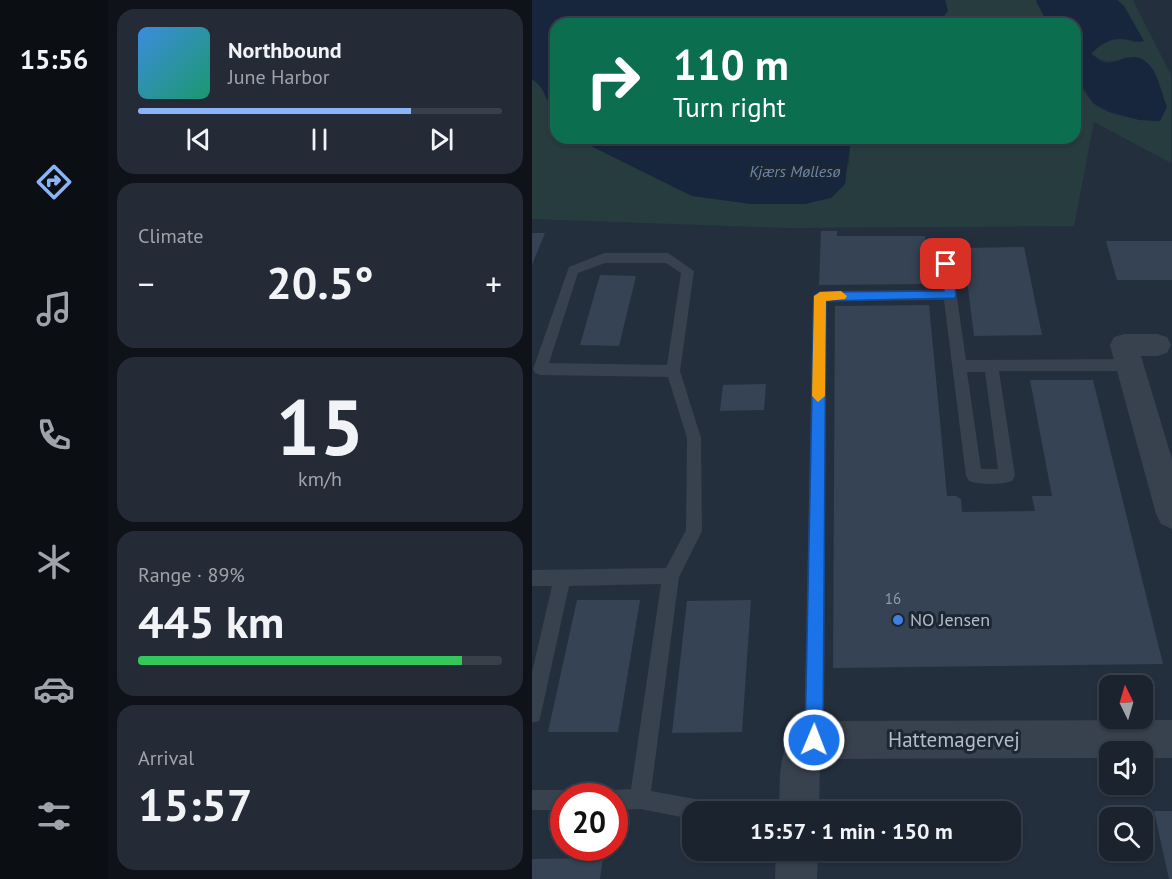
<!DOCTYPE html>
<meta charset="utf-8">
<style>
body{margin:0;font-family:"PT Sans",sans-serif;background:#242b36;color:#f1f3f6;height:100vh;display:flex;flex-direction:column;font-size:22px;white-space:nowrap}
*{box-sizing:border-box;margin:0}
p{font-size:20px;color:#a0a4aa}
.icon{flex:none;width:33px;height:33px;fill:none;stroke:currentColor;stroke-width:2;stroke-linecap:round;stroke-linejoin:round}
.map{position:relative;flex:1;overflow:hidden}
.drawer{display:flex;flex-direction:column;gap:9px;padding:9px;background:#0f1319;width:424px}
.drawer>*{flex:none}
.hud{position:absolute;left:18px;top:18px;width:531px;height:126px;border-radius:18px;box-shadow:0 2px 4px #0004,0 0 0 2px #39404a;background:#0b6e4f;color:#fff;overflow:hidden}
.needle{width:39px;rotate:355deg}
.fabs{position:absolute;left:567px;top:675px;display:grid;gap:12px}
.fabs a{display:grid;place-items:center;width:54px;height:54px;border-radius:12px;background:#1b232e;box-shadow:0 2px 4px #0004,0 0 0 2px #39404a;font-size:30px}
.speed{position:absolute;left:18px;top:783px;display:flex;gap:12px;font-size:30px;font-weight:700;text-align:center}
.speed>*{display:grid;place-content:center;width:78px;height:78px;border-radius:50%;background:#1b232e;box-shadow:0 2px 4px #0004,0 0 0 2px #39404a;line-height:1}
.speed .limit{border:9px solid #d22;background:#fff;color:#111}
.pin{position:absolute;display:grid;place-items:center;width:51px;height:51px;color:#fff;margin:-26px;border-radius:12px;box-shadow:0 3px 9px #0006}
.me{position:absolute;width:66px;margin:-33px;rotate:1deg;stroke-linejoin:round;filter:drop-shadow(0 0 4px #0008)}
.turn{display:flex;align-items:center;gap:21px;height:126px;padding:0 24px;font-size:27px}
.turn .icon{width:78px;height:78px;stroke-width:2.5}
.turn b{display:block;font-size:42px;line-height:51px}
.big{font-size:45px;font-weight:700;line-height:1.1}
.drawer .tile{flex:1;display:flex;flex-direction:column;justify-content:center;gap:9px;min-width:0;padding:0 21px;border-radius:18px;background:#242b36}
.drawer .dial{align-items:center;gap:0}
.dial b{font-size:78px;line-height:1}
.song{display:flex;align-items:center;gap:18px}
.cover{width:72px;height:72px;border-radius:9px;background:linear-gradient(135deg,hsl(210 70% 55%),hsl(160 70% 35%))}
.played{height:6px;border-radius:3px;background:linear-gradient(90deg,#8ab4f8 75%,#39404a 75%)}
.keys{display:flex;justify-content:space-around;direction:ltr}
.heat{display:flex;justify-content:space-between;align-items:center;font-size:33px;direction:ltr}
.charge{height:9px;border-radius:4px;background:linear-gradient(90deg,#34c759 89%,#39404a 0)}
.trip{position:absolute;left:150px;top:801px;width:339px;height:60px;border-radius:18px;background:#1b232e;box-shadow:0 2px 4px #0004,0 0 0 2px #39404a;font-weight:700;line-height:60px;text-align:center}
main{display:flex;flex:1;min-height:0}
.tab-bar{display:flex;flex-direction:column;width:108px;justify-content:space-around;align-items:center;background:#0b0e12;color:#a0a4aa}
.tab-bar .icon{width:42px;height:42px}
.tab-bar .current{color:#8ab4f8}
.tab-bar b{font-size:27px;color:#f1f3f6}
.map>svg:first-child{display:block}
.green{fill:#263c3f}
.water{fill:#17263c}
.building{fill:#364354}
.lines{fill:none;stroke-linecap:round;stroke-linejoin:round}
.service{fill:#38414e;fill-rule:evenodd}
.minor{fill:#38414e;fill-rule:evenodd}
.route{fill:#1a73e8;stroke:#114b97;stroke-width:1.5}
.slow{fill:#f59e0b}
.shop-dot{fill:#3f7fe0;stroke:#1d2633;stroke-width:2}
.labels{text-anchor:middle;stroke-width:6;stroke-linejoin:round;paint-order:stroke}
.number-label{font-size:15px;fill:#929caa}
.far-water-label{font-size:16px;font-style:italic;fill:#6d86a8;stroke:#1d2633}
.poi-label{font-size:18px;fill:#b4bcc9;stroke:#1d2633;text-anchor:start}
.near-street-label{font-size:21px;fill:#b4bcc9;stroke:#1d2633}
</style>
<main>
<nav class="tab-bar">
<b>15:56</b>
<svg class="icon current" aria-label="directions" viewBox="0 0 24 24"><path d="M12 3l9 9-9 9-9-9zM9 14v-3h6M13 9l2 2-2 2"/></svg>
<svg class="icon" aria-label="music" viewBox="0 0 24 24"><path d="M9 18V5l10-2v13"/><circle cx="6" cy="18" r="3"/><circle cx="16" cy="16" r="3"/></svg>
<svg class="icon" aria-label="phone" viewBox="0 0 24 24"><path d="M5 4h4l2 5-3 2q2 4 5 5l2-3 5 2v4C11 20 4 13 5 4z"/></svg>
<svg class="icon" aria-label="climate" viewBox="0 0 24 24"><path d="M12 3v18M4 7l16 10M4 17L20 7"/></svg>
<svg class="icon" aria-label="car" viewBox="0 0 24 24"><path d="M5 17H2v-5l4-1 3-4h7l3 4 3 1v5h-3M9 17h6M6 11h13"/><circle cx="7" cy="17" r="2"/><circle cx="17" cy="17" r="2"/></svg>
<svg class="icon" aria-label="filters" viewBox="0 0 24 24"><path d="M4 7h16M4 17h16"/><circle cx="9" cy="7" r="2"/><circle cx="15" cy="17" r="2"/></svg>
</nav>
<section class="drawer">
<div class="tile">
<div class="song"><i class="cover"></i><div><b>Northbound</b><p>June Harbor</p></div></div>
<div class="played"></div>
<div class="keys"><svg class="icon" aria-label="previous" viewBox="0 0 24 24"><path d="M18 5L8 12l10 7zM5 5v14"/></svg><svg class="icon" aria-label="pause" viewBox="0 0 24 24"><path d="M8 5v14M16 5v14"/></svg><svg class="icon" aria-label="next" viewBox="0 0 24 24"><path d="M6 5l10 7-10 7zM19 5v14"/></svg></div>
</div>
<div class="tile"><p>Climate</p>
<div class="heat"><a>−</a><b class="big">20.5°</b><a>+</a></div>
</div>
<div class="tile dial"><b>15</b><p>km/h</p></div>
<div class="tile"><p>Range · 89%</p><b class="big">445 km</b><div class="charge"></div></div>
<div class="tile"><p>Arrival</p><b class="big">15:57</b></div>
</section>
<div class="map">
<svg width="640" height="879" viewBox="0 0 640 879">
<rect width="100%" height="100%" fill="#242f3e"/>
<path class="green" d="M 413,0 L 506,0 L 504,1 L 516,24 L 402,24 L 406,23 L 415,11 Z
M 585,0 L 601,0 L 639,75 L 639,163 L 562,122 L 542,226 L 254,228 L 0,219 L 0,79 C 15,89 12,101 24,112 L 24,138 L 51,138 L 61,147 L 160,196 L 317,165 L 318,145 L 323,138 L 543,138 L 543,74 C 548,83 553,95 560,102 C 573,116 610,120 628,121 L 594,57 C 579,64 572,63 559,53 C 572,39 587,36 605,43 L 592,6 Z"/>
<path class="water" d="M 0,0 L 413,0 L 416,11 L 406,23 L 402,24 L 24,24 L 24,112 C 12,101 15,89 0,79 Z
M 506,0 L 585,0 L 592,6 L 612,41 C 604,43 601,40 593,39 C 581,36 567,45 559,54 C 562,56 567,60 571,62 C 586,67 601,45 619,67 C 626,75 631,97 635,107 L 628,121 L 607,120 L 578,112 L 561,103 L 543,74 L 543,24 L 516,24 L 504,1 Z
M 51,138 L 323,138 L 318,145 L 313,184 L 299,198 L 273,204 L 219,204 L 160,196 L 61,147 Z"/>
<path class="building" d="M 289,231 L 305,231 L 305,236 L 393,236 L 398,284 L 287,285 Z
M 0,233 L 13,233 L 0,265 Z
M 574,241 L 640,241 L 640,280 L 585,280 Z
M 492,247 L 510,335 L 442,336 L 431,248 Z
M 68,275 L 104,276 L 87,346 L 48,345 Z
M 397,305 L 415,496 L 424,496 L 429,499 L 430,512 L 503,511 L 500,496 L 520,496 L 498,380 L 561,380 L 631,664 L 301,668 L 303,306 Z
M 234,384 L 232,410 L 188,411 L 191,385 Z
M 45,600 L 108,600 L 86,732 L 16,732 Z
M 219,600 L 210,732 L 140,733 L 155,601 Z
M 622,811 L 640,811 L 640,879 L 637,879 Z
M 71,858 L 68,879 L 0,879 L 0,859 Z"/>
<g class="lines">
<path class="service" d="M 72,253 L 136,253 L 162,271 L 148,371 L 169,438 L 170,531 L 147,577 L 119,791 L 179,802 L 186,805 L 189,812 L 160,812 L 160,819 L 108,809 L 82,810 L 82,796 L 73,796 L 75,793 L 82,790 L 99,789 L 129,584 L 37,586 L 9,714 L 7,721 L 0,723 L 0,672 L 20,586 L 0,586 L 0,570 L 134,568 L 154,530 L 155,438 L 136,377 L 8,375 L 3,373 L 1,369 L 37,267 ZM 73,263 L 134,263 L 149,273 L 135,365 L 17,363 L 46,273 Z
M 414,259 L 420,264 L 434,360 L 598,359 L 603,361 L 605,365 L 603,369 L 598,371 L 467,371 L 483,476 L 480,481 C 469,485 448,485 437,481 L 434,476 L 412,300 L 294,301 L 292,740 L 289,747 L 282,750 L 275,747 L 272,740 L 281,296 L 288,291 L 411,290 L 408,264 ZM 435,372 L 453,372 L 466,469 L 449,469 Z
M 0,790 L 32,790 L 39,793 L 41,796 L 32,796 L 32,810 L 0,810 Z"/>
<path class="minor" d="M 592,334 L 625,334 L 635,337 L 639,345 L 635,353 L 625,356 L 609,356 L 640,459 L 640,529 L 629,524 L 624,514 L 578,345 L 582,337 Z
M 640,720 L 640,758 L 610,758 L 610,752 L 578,752 L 578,758 L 291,759 L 288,762 L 287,812 L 247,812 C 249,775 242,738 282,721 Z
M 244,850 L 286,850 L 285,879 L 243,879 Z"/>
</g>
<path class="route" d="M 414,260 L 420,264 L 424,295 L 423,298 L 294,301 L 291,740 L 288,747 L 282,749 L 276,747 L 273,740 L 282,296 L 288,292 L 412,291 L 409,264 Z"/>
<path class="slow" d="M 309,291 L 315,296 L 313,299 L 294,301 L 293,396 L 286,402 L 280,396 L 282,296 L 288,292 Z"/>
<circle class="shop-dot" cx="366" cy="620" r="6"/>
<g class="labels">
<g class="number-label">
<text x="361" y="604">16</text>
</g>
<g class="far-water-label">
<text x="263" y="177">Kjærs Møllesø</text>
</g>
<g class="poi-label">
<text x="378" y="626">NO Jensen</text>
</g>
<g class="near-street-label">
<text x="422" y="747">Hattemagervej</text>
</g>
</g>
</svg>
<div class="fabs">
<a><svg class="needle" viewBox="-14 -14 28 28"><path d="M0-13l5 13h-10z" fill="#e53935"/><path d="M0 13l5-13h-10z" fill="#a0a4aa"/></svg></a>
<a><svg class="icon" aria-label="sound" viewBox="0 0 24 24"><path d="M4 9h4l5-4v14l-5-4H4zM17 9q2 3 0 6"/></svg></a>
<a><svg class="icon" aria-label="search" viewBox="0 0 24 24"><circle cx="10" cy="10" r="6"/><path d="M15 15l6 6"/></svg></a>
</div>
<div class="speed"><div class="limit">20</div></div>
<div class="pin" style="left:414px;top:264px;background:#d93025"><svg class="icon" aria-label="arrive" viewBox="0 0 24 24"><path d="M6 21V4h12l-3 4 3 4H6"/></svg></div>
<svg class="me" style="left:282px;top:740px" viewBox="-20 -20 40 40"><circle r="17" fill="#1a73e8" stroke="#fff" stroke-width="3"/><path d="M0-11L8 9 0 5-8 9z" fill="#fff"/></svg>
<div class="trip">15:57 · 1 min · 150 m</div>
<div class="hud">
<div class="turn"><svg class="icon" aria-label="right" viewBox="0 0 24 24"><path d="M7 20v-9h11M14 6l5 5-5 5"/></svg><div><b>110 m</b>Turn right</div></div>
</div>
</div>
</main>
